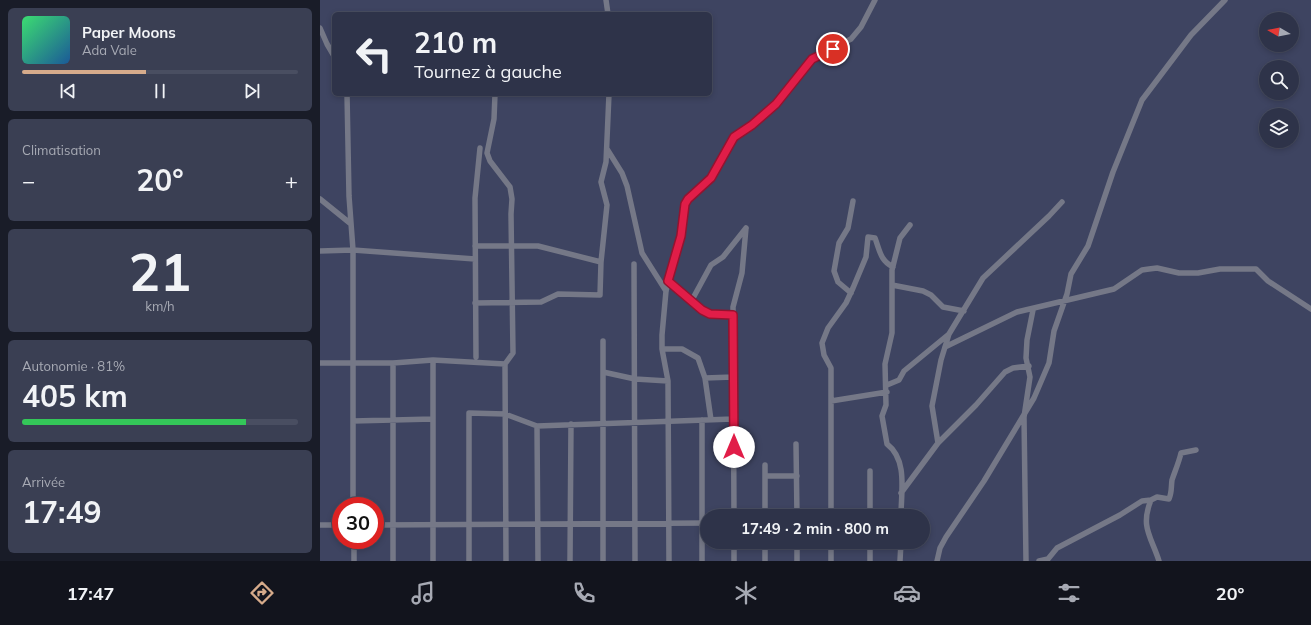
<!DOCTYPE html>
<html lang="fr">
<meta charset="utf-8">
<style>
body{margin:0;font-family:Mulish,sans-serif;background:#3a3f53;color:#f1f3f6;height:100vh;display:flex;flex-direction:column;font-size:15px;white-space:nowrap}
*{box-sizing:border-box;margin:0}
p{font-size:13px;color:#a7aab4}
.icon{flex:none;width:22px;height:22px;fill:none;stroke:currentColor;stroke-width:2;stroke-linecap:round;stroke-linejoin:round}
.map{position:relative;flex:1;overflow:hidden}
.sheet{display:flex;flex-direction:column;gap:8px;padding:8px;background:#191c28;width:320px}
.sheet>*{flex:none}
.top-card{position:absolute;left:12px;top:12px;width:380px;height:84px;border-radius:6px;box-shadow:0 2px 6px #0003,0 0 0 1px #494e61;background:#2e3349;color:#f1f3f6;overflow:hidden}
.needle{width:26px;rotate:279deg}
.tools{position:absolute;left:939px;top:12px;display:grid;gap:8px}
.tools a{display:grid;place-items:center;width:40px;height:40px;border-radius:50%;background:#2e3349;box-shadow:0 2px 6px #0003,0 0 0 1px #494e61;font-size:20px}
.speed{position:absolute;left:12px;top:497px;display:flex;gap:8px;font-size:20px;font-weight:700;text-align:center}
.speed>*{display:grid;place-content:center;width:52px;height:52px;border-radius:50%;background:#2e3349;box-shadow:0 2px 6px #0003,0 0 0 1px #494e61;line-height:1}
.speed .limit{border:6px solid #d22;background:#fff;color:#111}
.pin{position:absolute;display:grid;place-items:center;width:34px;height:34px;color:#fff;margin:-17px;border:2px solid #fff;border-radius:50%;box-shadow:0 1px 4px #0007}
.me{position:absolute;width:44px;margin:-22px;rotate:0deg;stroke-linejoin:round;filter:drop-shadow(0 0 3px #0008)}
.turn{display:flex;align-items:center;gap:14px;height:84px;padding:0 16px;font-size:18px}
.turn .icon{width:52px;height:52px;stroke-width:2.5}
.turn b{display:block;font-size:28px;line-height:34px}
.big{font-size:30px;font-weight:700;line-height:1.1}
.sheet .card{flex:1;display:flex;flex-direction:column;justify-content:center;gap:6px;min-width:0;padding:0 14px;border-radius:6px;background:#3a3f53}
.sheet .dial{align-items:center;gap:0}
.dial b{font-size:52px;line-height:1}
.song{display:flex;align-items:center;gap:12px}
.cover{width:48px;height:48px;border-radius:6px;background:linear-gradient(135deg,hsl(140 70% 55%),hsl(210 70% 35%))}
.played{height:4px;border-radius:2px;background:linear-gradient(90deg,#d6ab8b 45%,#494e61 45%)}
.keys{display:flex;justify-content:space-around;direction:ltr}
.heat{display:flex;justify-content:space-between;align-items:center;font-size:22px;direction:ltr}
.charge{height:6px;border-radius:3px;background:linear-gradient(90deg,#34c759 81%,#494e61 0)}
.trip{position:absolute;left:380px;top:509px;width:230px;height:40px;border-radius:20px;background:#2e3349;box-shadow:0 2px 6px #0003,0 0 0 1px #494e61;font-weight:700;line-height:40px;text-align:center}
.menu{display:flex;height:64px;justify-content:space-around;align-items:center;background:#12141d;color:#a7aab4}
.menu .icon{width:28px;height:28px}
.menu .current{color:#d6ab8b}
.menu b{font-size:18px;color:#f1f3f6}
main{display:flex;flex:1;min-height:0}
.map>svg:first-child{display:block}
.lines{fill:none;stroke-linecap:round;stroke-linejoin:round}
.minor{stroke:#757887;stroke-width:5.5}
.route-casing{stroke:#92132f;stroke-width:10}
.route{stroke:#e11d48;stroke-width:7}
</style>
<main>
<section class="sheet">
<div class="card">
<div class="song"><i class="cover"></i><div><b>Paper Moons</b><p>Ada Vale</p></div></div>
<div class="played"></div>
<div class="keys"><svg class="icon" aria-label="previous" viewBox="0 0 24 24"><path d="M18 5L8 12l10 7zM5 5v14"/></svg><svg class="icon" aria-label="pause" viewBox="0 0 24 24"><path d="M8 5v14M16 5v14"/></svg><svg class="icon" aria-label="next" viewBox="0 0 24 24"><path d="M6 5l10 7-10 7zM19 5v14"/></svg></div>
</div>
<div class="card"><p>Climatisation</p>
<div class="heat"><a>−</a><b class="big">20°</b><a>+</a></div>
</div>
<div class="card dial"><b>21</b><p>km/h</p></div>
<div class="card"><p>Autonomie · 81%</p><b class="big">405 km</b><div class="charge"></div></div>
<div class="card"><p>Arrivée</p><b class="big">17:49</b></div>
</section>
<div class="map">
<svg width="991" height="561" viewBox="0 0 991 561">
<rect width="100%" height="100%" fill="#3e4461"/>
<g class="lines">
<path class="minor" d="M 286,0 L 288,14
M 0,28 L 7,44 L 14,56
M 27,94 L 29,196 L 33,250 L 33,506
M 175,94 L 174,119 L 167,153 L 170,161 L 190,187 L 192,199 L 191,214 L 193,353 L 185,364 L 186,561
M 287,149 L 302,173 L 307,186 L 322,253 L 346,291
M 0,199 L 31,224
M 155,246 L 218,246 L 281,262
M 0,251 L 33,250 L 155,259
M 314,264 L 315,561
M 348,281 L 382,310 L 390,314 L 413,315
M 572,285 L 603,291 L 611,295 L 623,307 L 644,311
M 531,293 L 518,282 L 514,271 L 519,243 L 528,228 L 533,201
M 372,300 L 391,265 L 403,257 L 426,228
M 155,303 L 221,302 L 238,294 L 280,295 L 281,262 L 287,205 L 281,182 L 286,162 L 289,94
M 625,347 L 697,312 L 794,289 L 822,270 L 829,269 L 837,268 L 859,273 L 878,273 L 900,269 L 936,269 L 948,281 L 991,309
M 342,349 L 362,349 L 378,358 L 385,378 L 391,420
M 156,357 L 155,198 L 160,148
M 113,360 L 113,561
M 0,363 L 73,363 L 113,360 L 185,364
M 73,363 L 73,561
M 283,372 L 315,379 L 348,381
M 385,378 L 413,377
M 567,385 L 579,380 L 584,371 L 629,334
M 567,392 L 511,401 L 511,368 L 504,355 L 502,343 L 508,328 L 526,303 L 533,288 L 546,257 L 548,237 L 555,238 C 560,251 560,260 573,267
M 511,401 L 511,516
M 382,420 L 382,561
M 33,421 L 113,419
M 217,426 L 218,561
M 618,443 L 656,405 L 685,372 L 693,368 L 709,366
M 476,444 L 477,516
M 445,465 L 445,516
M 550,471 L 550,516
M 445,476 L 477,476
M 581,493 L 618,443 L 612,406 L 621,360 L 629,334 L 663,278 L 729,216 L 742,202
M 414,516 L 413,307 L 422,273 L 426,228
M 581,516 C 581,492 588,460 567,444 L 562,416 L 566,405 L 565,364 L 572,333 L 572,270 L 580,238 L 590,225
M 0,525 L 21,525
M 55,525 L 387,523
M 34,540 L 34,561
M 414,542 L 414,561
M 445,542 L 445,561
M 477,542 L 477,561
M 511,542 L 511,561
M 550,542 L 550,561
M 149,561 L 149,413 L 185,414 L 217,426 L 413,419
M 250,561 L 251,424
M 283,561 L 283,341
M 349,561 L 348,381 L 342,349 L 342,335 L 346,291 L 361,236 L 365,204 L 372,195 L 391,178 L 414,137 L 432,125 L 456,104 L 492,59 L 531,39 L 541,27 L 555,0
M 580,561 L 581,542
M 617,561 L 620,548 L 626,537 L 664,481 L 714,398 L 729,363 L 734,331 L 747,294 L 751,274 L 768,246 L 793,172 L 822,100 L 871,35 L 905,0
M 706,561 L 704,417 L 710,377 L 706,358 L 707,340 L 713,310
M 719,561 L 728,559 L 737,548 L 800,515 L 822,501 L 831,500
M 839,561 C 831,536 820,527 831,500 L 837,497 L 849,499 C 852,492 851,487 852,480 C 855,471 859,462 861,453 L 876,450"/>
</g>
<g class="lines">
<defs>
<path id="route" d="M 414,447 L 413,315 L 390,314 L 382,310 L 348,281 L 361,236 L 365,204 L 368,199 L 391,178 L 414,137 L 432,125 L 456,104 L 492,59 L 513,49"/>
</defs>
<use href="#route" class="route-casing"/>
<use href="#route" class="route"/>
</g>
</svg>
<div class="tools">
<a><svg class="needle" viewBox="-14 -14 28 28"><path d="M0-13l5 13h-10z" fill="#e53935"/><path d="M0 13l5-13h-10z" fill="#a7aab4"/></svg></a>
<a><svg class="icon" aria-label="search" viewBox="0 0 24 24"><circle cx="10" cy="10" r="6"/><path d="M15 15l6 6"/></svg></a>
<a><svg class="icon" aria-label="layers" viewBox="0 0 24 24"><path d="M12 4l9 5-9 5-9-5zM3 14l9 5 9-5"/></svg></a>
</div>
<div class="speed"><div class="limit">30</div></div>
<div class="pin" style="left:513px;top:49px;background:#d93025"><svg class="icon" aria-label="arrive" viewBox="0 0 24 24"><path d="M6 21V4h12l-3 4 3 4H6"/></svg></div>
<svg class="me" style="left:414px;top:447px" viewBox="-20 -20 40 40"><circle r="19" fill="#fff"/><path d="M0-13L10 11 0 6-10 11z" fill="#e11d48"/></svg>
<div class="trip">17:49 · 2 min · 800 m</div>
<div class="top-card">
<div class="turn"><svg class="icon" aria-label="left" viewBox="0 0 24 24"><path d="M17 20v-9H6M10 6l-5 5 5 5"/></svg><div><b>210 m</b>Tournez à gauche</div></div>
</div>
</div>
</main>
<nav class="menu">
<b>17:47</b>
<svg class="icon current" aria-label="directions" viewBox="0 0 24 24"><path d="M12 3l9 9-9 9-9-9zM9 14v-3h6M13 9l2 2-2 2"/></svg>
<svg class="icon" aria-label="music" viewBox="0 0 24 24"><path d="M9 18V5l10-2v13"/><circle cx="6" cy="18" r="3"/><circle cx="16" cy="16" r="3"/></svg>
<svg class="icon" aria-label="phone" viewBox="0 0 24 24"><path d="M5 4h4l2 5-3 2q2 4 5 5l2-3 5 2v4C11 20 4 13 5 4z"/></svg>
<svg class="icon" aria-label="climate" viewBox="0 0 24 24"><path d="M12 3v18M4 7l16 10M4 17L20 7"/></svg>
<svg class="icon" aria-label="car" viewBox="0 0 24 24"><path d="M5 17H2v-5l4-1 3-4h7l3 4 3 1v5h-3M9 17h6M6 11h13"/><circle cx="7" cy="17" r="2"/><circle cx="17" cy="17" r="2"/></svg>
<svg class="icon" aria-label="filters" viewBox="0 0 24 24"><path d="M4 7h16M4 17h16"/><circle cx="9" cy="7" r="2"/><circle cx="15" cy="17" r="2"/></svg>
<b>20°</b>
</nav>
